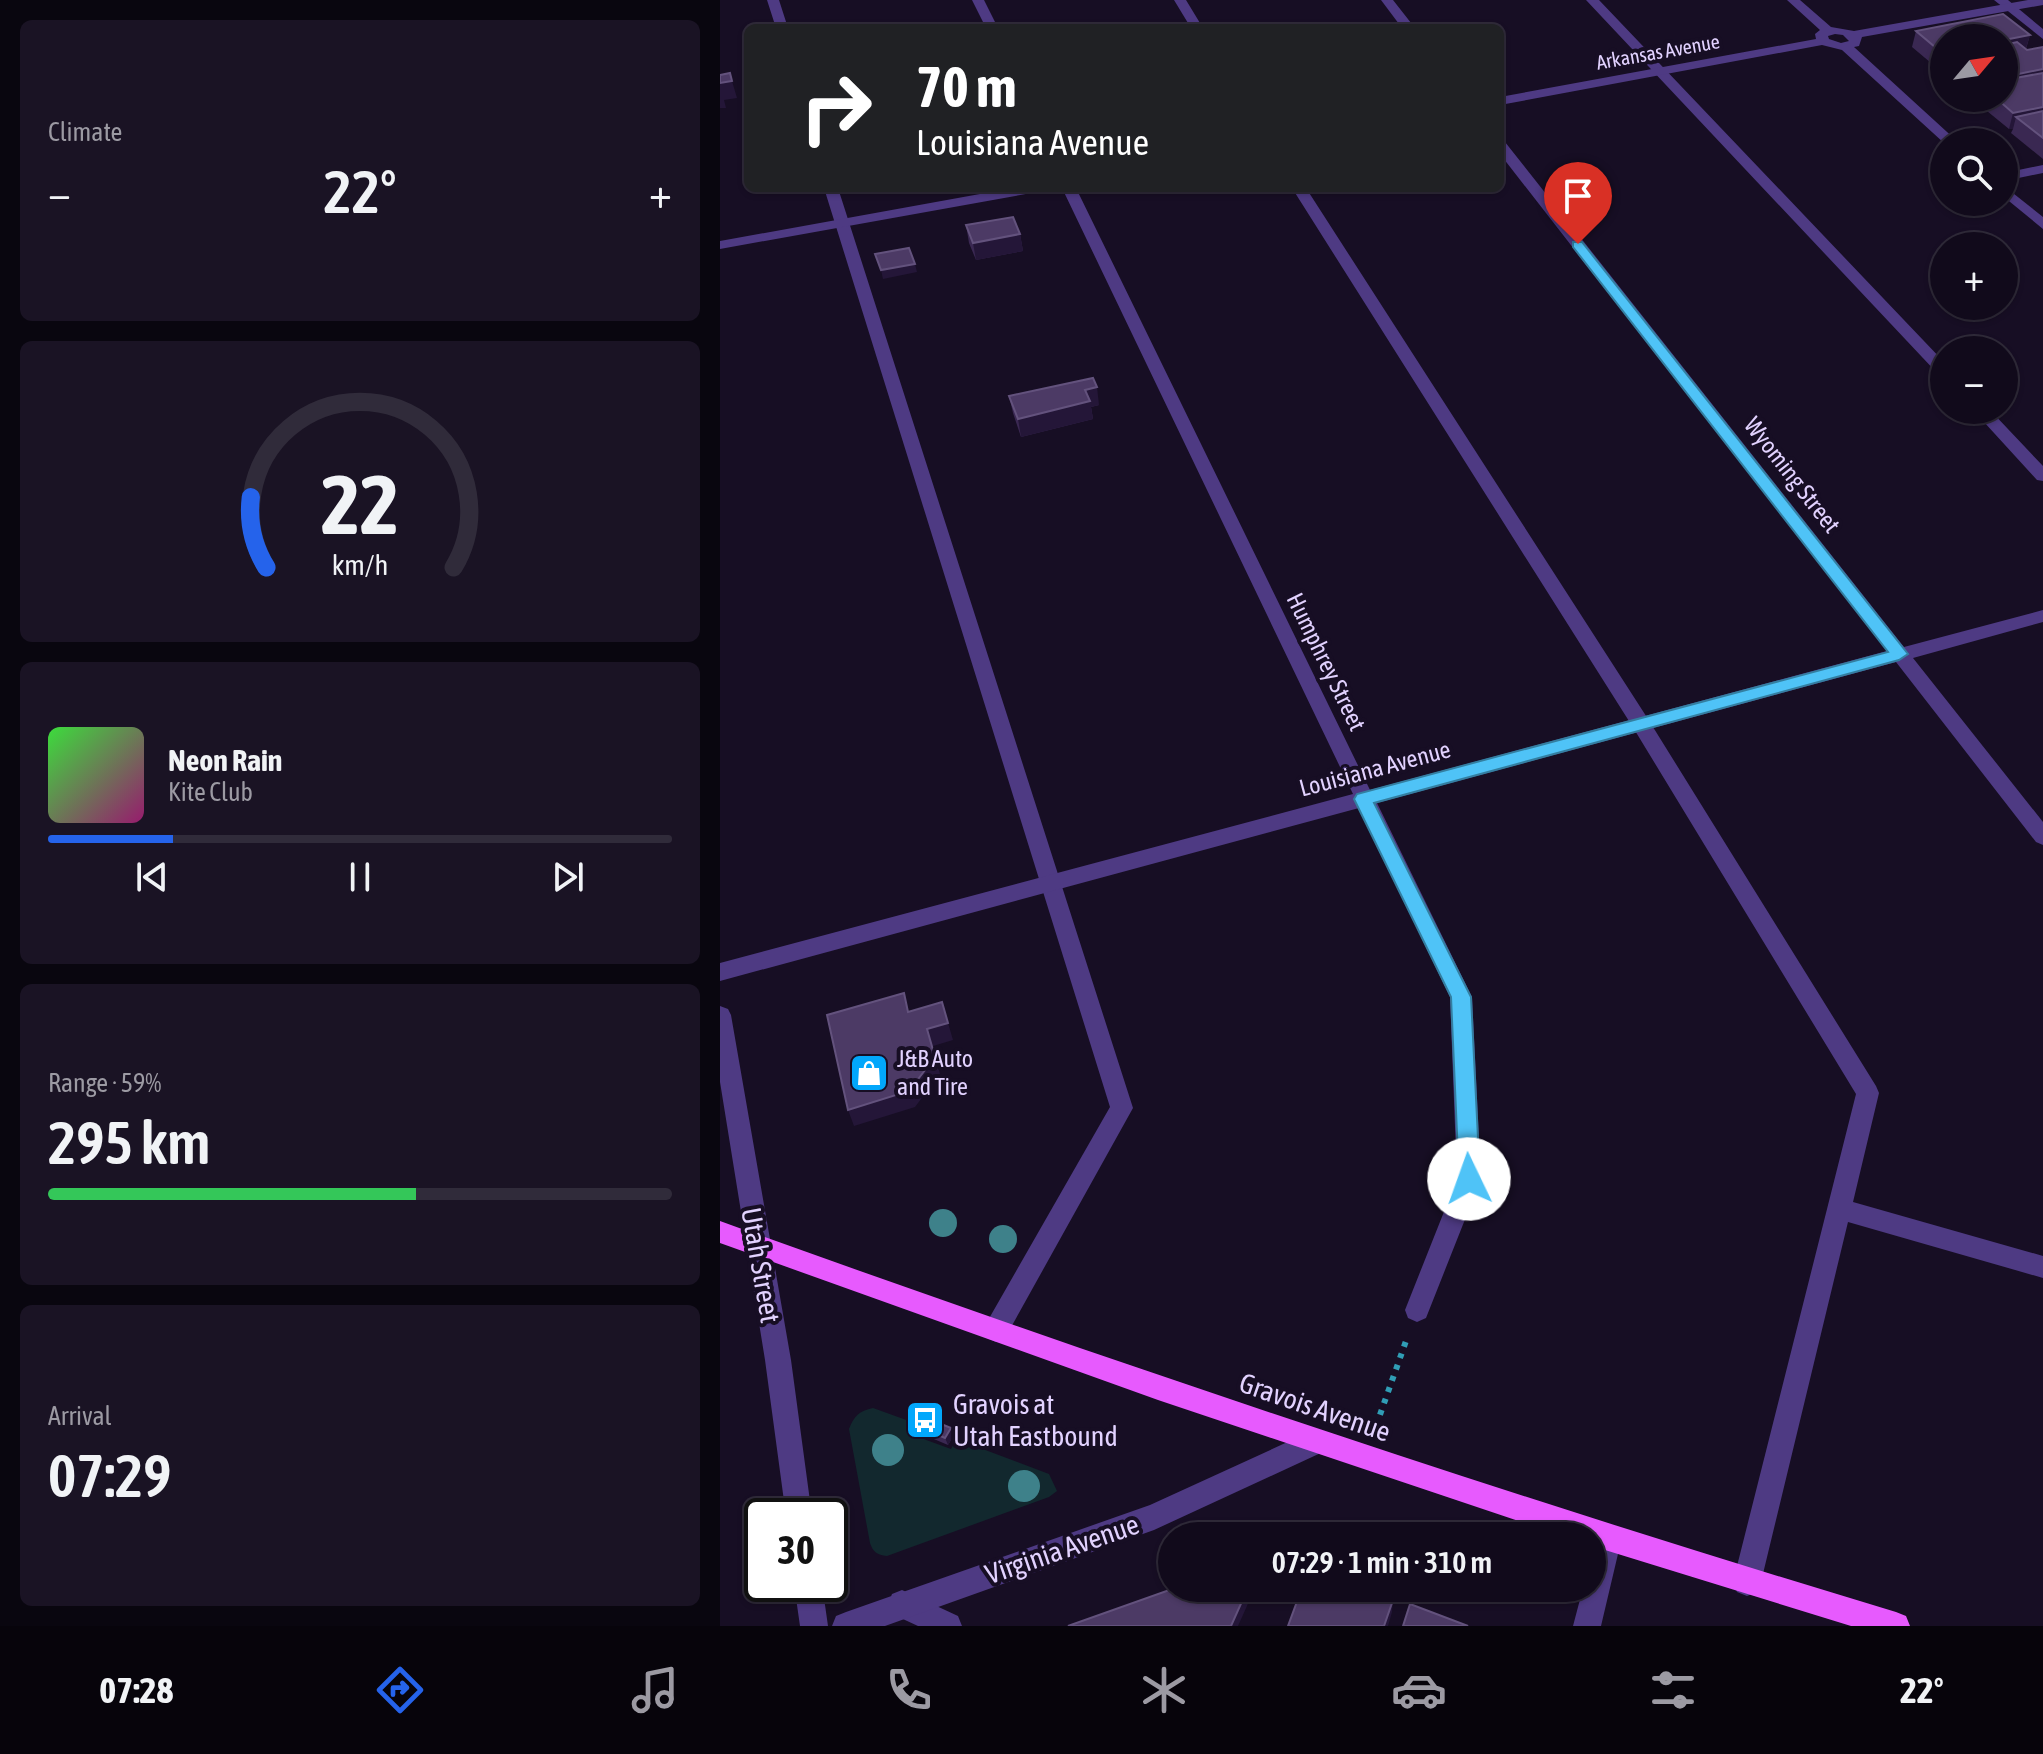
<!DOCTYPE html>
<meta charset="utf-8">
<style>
body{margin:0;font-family:"Asap Condensed",sans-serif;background:#1a1324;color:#f1f3f6;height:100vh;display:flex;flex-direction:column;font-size:30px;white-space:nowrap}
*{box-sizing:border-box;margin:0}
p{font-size:26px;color:#9c9aa3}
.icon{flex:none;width:44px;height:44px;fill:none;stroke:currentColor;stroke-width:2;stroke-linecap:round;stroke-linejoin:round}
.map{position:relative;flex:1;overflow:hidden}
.panel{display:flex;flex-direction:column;gap:20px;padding:20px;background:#09060f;width:720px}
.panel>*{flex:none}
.banner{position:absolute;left:24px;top:24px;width:760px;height:168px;border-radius:12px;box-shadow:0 2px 6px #0004,0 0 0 2px #302b3a;background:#202124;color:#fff;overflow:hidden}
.needle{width:52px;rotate:61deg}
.fabs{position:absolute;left:1210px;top:24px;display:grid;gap:16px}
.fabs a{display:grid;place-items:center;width:88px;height:88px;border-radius:50%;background:#110a1b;box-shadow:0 2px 6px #0004,0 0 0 2px #302b3a;font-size:40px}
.speed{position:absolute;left:24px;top:1498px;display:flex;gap:16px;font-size:40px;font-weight:700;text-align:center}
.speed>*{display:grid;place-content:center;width:104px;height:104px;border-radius:50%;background:#110a1b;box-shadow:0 2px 6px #0004,0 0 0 2px #302b3a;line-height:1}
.speed .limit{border:4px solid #111;border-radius:12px;background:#fff;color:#111}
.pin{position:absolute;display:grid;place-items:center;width:68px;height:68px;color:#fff;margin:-82px -34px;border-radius:50% 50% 50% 0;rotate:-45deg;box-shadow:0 0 8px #0007}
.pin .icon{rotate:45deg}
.me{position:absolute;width:88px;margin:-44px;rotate:357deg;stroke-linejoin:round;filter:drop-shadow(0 0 6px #0008)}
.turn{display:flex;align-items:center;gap:28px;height:168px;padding:0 40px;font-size:36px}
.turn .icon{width:104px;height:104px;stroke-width:2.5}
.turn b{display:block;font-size:56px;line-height:68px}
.big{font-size:60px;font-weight:600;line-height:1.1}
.panel .card{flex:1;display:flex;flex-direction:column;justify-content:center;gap:12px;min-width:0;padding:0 28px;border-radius:12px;background:#1a1324}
.panel .dial{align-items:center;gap:0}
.dial svg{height:208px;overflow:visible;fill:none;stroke:#302b3a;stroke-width:7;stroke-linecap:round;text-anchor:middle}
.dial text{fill:#f1f3f6;stroke:none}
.song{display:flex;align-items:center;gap:24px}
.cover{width:96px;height:96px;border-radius:12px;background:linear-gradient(135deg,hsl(120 70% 55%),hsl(320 70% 35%))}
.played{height:8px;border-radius:4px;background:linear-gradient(90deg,#2563eb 20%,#302b3a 20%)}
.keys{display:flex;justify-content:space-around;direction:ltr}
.heat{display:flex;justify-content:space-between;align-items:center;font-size:44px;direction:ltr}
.charge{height:12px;border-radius:6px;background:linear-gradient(90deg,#34c759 59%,#302b3a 0)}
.trip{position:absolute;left:438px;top:1522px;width:448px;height:80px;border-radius:40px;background:#110a1b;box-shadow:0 2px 6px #0004,0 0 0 2px #302b3a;font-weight:600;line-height:80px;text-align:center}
.tabs{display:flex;height:128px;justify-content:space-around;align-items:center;background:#07040b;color:#9c9aa3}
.tabs .icon{width:56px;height:56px}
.tabs .on{color:#2563eb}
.tabs b{font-size:36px;color:#f1f3f6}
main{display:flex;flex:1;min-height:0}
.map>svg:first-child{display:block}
.green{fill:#12282e}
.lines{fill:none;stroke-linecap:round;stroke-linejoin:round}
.path{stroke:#309db5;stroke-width:6;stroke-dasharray:5 7;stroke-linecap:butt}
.lane{fill:#4e3a83;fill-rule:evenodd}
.street{fill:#4e3a83;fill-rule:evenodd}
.primary{fill:#e75afe;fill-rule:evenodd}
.tree{fill:#3e818a}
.wall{fill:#3a2852}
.shaded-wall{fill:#241638}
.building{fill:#4c3a65;stroke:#63527d;stroke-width:2}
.route{fill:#4fc3f7;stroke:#337fa1;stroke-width:2}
.labels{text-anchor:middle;stroke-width:8;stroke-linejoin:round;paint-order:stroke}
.far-street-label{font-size:20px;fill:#e2d2ff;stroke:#170e24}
.street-label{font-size:24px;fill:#e2d2ff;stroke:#170e24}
.poi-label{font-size:24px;fill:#e2d2ff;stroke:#170e24;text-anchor:start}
.near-street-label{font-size:28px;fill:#e2d2ff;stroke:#170e24}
.near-poi-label{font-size:28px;fill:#e2d2ff;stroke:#170e24;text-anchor:start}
</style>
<main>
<section class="panel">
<div class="card"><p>Climate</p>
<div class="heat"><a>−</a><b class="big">22°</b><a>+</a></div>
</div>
<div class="card dial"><svg viewBox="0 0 100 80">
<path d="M14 69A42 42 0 1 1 86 69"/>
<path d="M14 69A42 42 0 0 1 8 42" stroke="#2563eb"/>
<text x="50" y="56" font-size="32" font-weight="700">22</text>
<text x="50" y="72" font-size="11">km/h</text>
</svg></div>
<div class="card">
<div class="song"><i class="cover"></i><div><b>Neon Rain</b><p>Kite Club</p></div></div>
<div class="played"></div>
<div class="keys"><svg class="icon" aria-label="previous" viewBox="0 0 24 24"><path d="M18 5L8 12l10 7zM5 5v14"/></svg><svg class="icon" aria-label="pause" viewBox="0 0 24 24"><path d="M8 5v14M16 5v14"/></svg><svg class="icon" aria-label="next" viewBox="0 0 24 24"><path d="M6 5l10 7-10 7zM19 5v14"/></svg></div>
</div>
<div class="card"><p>Range · 59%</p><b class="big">295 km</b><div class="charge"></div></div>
<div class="card"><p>Arrival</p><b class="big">07:29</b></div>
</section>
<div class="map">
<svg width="1323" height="1626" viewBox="0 0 1323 1626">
<rect width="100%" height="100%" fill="#170e24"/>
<path class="green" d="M 153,1408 L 203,1426 L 198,1437 L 231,1449 L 236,1439 L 329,1474 L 337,1491 L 329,1497 L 167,1556 C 157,1555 153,1552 150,1543 L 129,1429 C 134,1416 139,1411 153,1408 Z"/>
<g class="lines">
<path class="path" d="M 656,1426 L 686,1341"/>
<path class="lane" d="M 47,0 L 59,0 L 68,28 L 56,28 Z
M 454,0 L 466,0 L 483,28 L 471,28 Z
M 866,0 L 879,0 L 1224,362 L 1224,376 L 1218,374 Z
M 1274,0 L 1288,0 L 1323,29 L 1323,39 Z
M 1323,165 L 1323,173 L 1284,181 L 1284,173 Z
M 104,188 L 118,188 L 413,1108 L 285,1338 L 276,1342 L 267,1338 L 264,1330 L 267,1322 L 390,1107 Z
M 572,188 L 586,188 L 928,719 L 1156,1086 L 1159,1093 L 1133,1202 L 1323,1256 L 1323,1278 L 1128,1222 L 1041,1582 L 1037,1592 L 1027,1596 L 1017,1592 L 1013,1582 L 1136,1094 L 914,729 Z
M 1253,410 L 1270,410 L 1323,466 L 1323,481 L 1317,480 Z
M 889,1524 L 898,1528 L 902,1537 L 881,1626 L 853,1626 L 863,1588 L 872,1588 C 872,1567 871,1548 880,1528 Z
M 182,1590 L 238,1616 L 242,1626 L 198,1626 L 172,1614 L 168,1604 L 172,1594 Z"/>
<path class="street" d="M 252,0 L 264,0 L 278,28 L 266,28 Z
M 661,0 L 673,0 L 695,28 L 682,28 Z
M 1067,0 L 1080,0 L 1111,27 L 1134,31 L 1308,0 L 1323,0 L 1323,5 L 1142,37 L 1139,46 L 1134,47 L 1238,142 L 1224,143 L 1122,50 L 1102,45 L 780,105 L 780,97 L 1096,39 L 1095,34 L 1100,30 ZM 1115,34 L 1123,35 L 1129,41 L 1121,43 L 1109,39 L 1108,36 Z
M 780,141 L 785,142 L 1184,647 L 1323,610 L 1323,622 L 1193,658 L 1323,822 L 1323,845 L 1316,842 L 1176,662 L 657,803 L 752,997 L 761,1179 L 706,1318 L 697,1322 L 688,1318 L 685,1310 L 737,1179 L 730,997 L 639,808 L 0,981 L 0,963 L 633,794 L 342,188 L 356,188 L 650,790 L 1167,651 L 780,154 Z
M 1284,186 L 1323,217 L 1323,229 L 1284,197 Z
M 293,188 L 324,188 L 317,192 L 0,249 L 0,241 Z
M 0,1006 L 8,1009 L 11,1015 L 71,1360 L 92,1516 L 66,1516 L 45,1360 L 0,1082 Z
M 596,1429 L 605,1433 L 609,1442 L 605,1451 L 434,1530 L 165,1626 L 112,1626 L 116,1616 L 126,1612 L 430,1505 Z
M 74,1584 L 102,1584 L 108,1626 L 80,1626 Z"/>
<path class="primary" d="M 0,1221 C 389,1361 780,1493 1176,1612 L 1186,1616 L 1190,1626 L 1131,1626 L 872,1546 L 872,1536 L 843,1536 L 438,1400 L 0,1243 Z"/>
</g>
<g class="tree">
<circle cx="223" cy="1223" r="14"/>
<circle cx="283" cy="1239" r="14"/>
<circle cx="168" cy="1450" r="16"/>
<circle cx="304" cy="1486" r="16"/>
</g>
<path class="wall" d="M 1196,31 L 1310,35 L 1306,49 L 1307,50 L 1323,47 L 1323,159 L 1291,133 L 1293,129 L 1289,129 L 1256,102 L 1257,98 L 1284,98 L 1224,38 L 1224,76 L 1220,73 L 1221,67 L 1217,68 L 1192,47 Z
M 246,225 L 300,234 L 303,251 L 256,260 L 249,243 Z
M 289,396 L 379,405 L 371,407 L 373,419 L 301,437 L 293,413 Z
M 199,1427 L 234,1435 L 228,1445 L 202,1434 Z"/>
<path class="shaded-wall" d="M 1310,35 L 1305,51 L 1284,55 L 1284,40 Z
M 1224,51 L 1221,67 L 1217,68 L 1221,52 Z
M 1323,69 L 1323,84 L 1284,92 L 1284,77 Z
M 12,81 L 17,98 L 4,100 L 6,108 L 0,108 L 0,83 Z
M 1323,107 L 1323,122 L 1296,117 L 1293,129 L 1289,129 L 1293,113 Z
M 300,234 L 303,251 L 256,260 L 253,243 Z
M 195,264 L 197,272 L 163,279 L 161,270 Z
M 377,387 L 379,405 L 371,407 L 373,419 L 301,437 L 298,419 L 365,390 Z
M 222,1002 L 233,1040 L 213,1046 L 220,1074 L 195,1107 L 134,1126 L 128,1110 L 207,1029 Z
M 231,1428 L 234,1435 L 228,1445 L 225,1438 Z
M 528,1588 L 535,1588 L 518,1626 L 511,1626 Z
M 673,1600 L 672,1612 L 668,1626 L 664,1626 Z"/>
<path class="building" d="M 1283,14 L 1310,35 L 1284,40 L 1284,38 L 1224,38 L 1224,51 L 1221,52 L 1196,31 Z
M 1297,42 L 1307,50 L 1323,47 L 1323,69 L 1284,77 L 1284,45 Z
M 10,73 L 12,81 L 0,83 L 0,75 Z
M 1323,73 L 1323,107 L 1293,113 L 1276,98 L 1284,98 L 1284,80 Z
M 1323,111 L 1323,138 L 1296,117 Z
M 293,217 L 300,234 L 253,243 L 246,225 Z
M 189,248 L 195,264 L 161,270 L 155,254 Z
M 373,378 L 377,387 L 365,390 L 370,401 L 298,419 L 289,396 Z
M 184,993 L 188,1012 L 222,1002 L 228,1023 L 207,1029 L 215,1057 L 189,1091 L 128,1110 L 107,1015 Z
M 204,1417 L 231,1428 L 225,1438 L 199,1427 Z
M 455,1588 L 528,1588 L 511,1626 L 348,1626 Z
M 582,1588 L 642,1588 L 673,1600 L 664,1626 L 568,1626 Z
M 690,1604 L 748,1626 L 683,1626 Z"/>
<path class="route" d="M 853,242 L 862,242 L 1188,654 L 1179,660 L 654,803 L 751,997 L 760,1179 L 757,1186 L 749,1189 L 742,1186 L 739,1179 L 731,997 L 634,799 L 637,794 L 1168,652 L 853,247 Z"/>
<defs>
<symbol id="shop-square" viewBox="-11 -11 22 22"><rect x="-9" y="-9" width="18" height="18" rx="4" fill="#02a7fb" stroke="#170e24"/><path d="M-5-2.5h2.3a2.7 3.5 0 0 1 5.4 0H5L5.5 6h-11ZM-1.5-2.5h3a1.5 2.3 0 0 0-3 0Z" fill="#fff"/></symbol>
<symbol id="bus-square" viewBox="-11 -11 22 22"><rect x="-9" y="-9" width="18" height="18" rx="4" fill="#02a7fb" stroke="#170e24"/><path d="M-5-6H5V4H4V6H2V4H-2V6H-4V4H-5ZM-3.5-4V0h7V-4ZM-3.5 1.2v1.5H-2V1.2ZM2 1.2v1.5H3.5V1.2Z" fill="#fff"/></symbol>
</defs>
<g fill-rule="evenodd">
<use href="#shop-square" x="127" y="1051" width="44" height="44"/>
<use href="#bus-square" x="183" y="1398" width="44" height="44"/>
</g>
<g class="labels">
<g class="far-street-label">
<text transform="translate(938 52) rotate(-10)" y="7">Arkansas Avenue</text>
</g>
<g class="street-label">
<text transform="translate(1072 475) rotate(52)" y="8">Wyoming Street</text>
<text transform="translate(606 662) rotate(64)" y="8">Humphrey Street</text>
<text transform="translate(655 769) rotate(-15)" y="8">Louisiana Avenue</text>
</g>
<g class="poi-label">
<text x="177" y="1067">J&amp;B Auto<tspan x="177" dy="28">and Tire</tspan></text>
</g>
<g class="near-street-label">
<text transform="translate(41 1265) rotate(80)" y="10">Utah Street</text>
<text transform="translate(595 1407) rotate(19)" y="10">Gravois Avenue</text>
<text transform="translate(342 1549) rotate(-19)" y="10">Virginia Avenue</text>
</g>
<g class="near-poi-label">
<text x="233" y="1414">Gravois at<tspan x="233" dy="32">Utah Eastbound</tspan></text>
</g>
</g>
</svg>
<div class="fabs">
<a><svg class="needle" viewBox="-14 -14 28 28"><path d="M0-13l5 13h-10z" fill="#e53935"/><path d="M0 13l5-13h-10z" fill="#9c9aa3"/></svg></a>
<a><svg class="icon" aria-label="search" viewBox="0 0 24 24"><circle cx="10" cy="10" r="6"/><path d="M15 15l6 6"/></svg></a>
<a>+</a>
<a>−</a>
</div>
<div class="speed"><div class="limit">30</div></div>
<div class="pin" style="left:858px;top:244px;background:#d93025"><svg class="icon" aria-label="arrive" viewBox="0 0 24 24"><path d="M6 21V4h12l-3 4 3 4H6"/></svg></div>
<svg class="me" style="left:749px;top:1179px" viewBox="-20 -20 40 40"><circle r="19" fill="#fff"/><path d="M0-13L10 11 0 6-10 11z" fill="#4fc3f7"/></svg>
<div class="trip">07:29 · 1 min · 310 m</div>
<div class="banner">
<div class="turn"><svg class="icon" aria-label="right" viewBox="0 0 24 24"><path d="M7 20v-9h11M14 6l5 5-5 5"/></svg><div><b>70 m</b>Louisiana Avenue</div></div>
</div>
</div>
</main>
<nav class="tabs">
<b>07:28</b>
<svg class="icon on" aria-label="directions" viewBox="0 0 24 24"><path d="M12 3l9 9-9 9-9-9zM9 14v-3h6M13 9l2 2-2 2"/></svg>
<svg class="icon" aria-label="music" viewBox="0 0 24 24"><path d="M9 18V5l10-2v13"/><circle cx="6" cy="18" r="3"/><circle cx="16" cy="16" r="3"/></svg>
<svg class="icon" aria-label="phone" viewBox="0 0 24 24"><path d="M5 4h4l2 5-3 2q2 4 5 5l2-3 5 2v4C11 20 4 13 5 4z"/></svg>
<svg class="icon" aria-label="climate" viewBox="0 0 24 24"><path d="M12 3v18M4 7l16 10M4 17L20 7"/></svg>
<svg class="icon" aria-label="car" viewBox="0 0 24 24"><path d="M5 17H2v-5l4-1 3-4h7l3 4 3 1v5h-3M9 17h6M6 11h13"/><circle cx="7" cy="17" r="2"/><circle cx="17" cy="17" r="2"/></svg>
<svg class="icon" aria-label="filters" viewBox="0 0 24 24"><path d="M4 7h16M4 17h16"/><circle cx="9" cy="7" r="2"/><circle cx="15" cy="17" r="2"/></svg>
<b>22°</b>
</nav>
